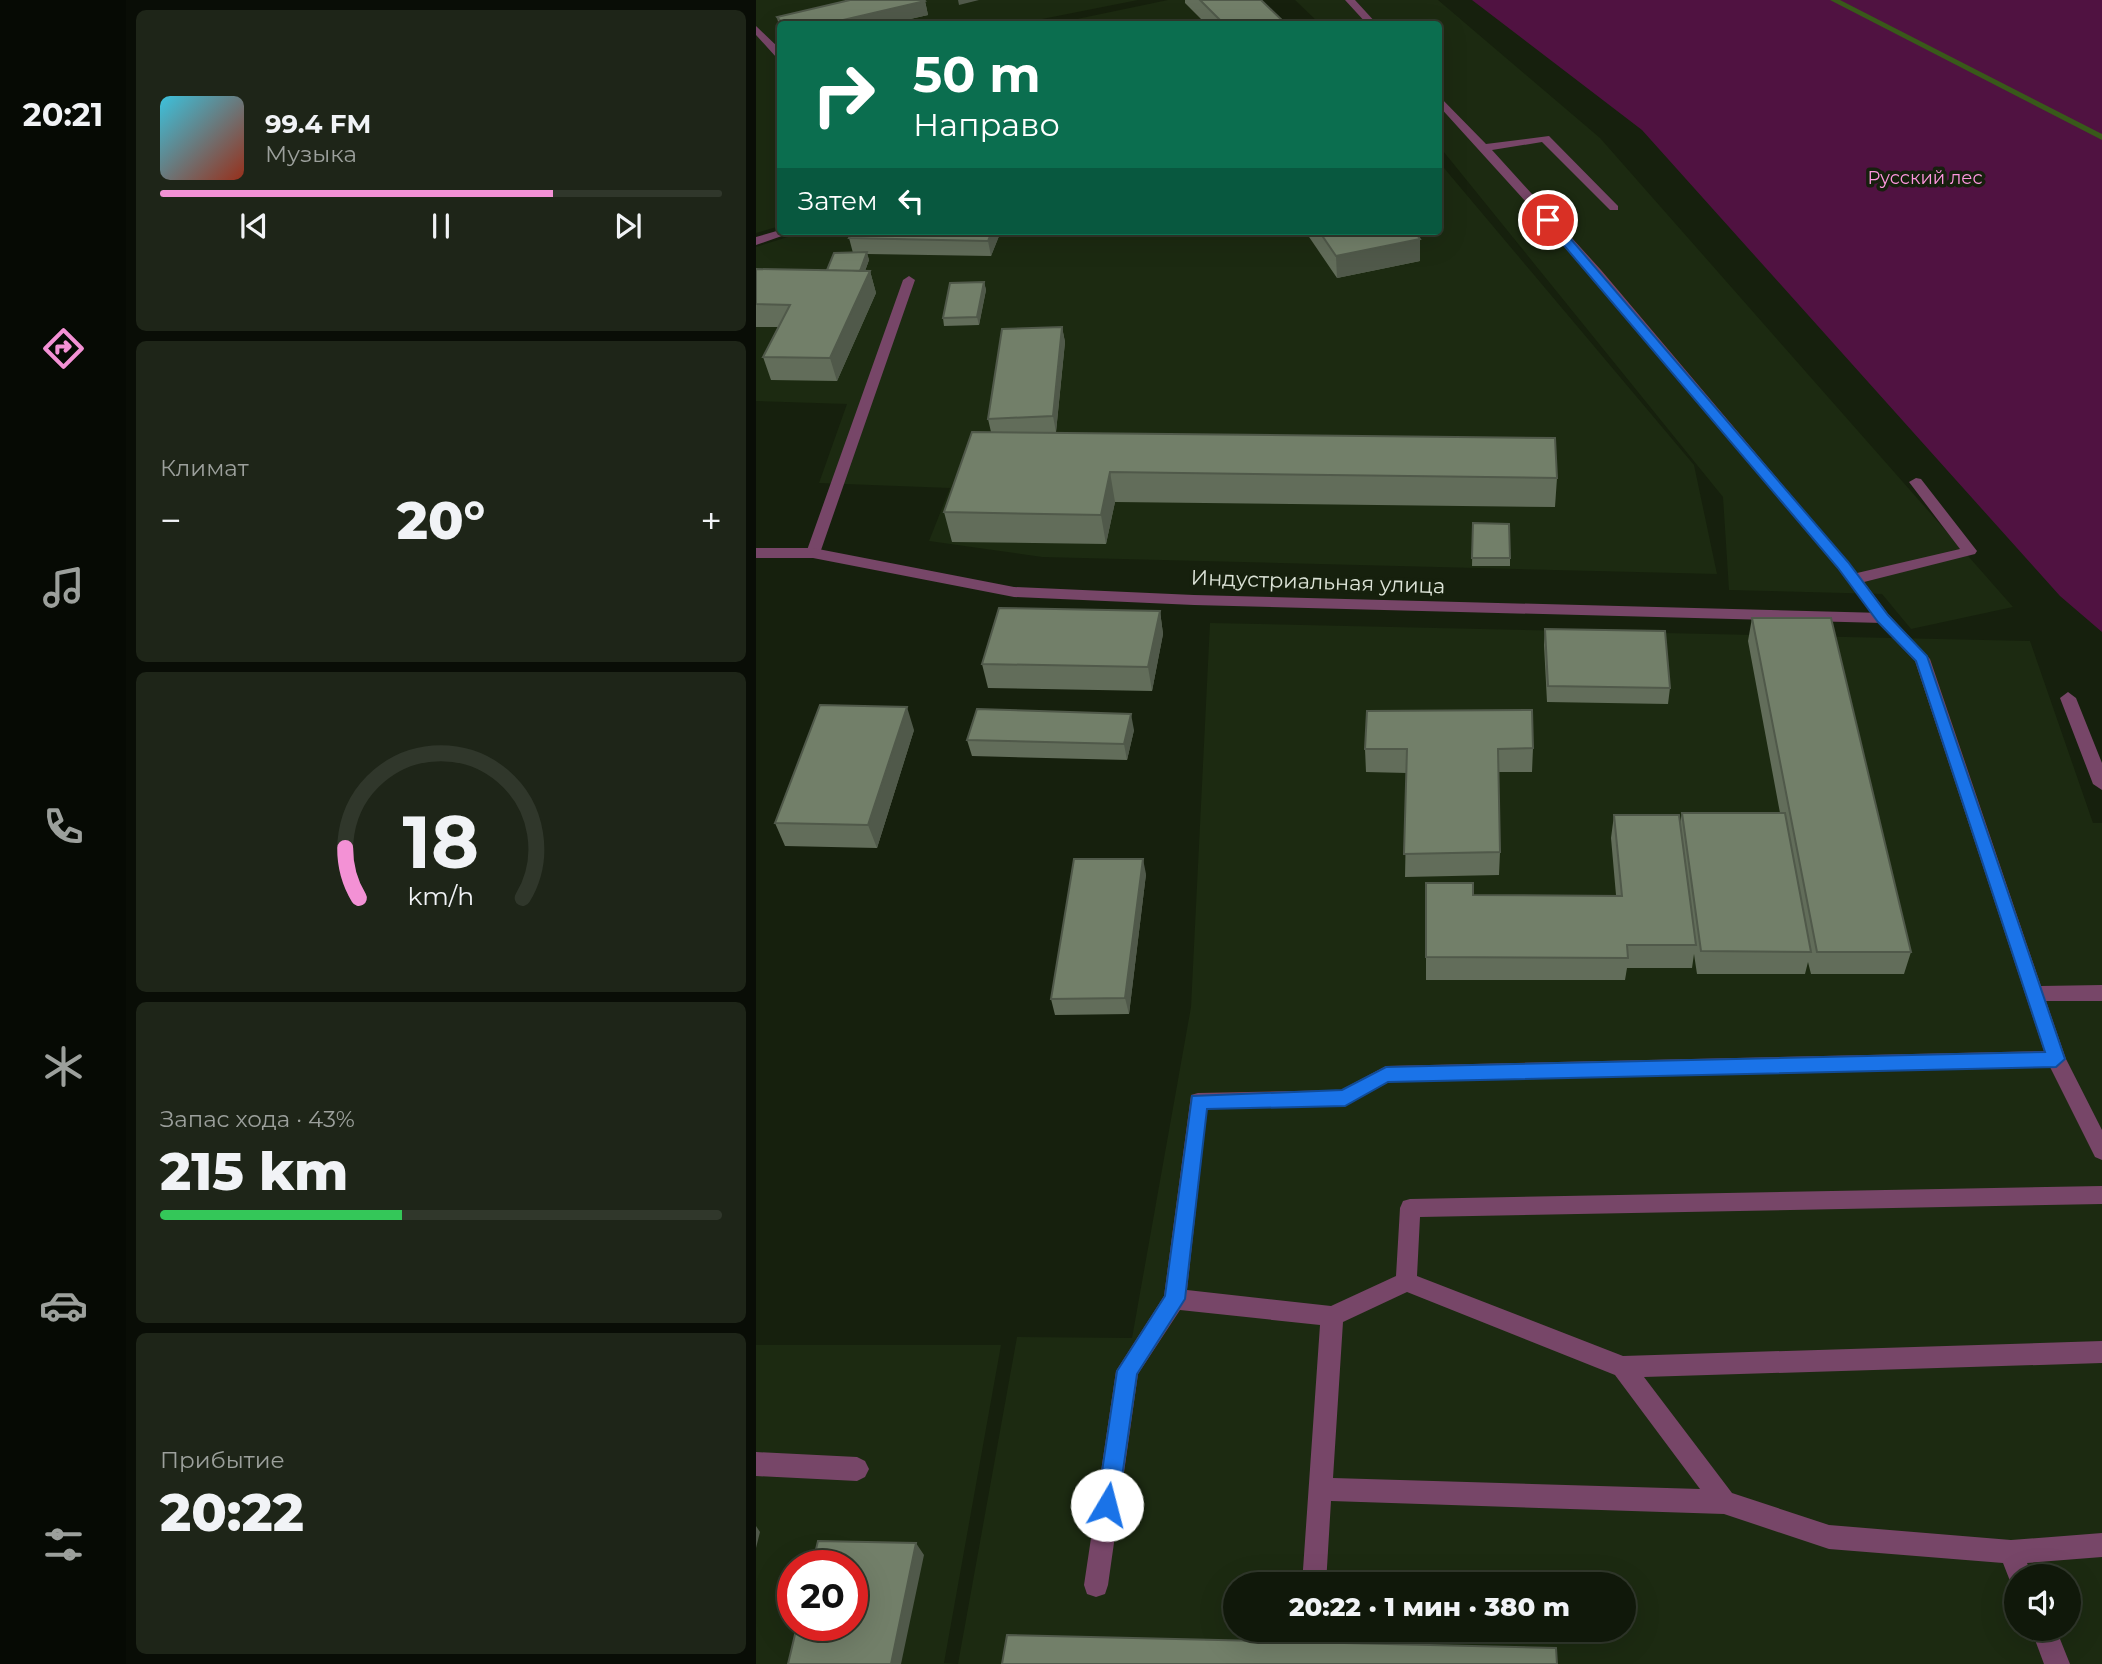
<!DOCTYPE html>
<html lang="ru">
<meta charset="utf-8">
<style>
body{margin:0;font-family:Montserrat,sans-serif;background:#1e2518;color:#f1f3f6;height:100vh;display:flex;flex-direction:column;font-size:26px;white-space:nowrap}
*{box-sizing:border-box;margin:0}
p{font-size:23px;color:#9ca09c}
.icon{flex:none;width:38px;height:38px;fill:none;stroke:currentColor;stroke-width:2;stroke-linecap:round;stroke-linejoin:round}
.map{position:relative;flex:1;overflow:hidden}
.details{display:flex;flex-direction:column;gap:10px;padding:10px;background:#090d06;width:630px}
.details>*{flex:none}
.guide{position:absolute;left:21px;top:21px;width:665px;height:214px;border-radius:7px;box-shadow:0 7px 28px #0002,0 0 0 2px #30372b;background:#0b6e4f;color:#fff;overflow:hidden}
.tools{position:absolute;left:1248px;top:1564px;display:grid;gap:14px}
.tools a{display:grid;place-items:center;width:77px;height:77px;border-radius:50%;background:#10180a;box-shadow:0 7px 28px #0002,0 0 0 2px #30372b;font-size:35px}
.speed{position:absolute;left:21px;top:1550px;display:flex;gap:14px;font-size:35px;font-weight:700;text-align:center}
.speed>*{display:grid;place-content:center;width:91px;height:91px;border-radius:50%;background:#10180a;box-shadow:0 7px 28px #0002,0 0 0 2px #30372b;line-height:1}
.speed .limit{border:10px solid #d22;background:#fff;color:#111}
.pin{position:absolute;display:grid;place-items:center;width:60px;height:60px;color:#fff;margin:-30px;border:4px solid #fff;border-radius:50%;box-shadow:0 2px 7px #0007}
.me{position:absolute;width:77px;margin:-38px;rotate:8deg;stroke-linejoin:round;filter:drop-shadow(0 0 5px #0008)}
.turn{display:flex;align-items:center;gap:24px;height:147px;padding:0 21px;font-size:32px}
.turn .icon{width:91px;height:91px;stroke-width:2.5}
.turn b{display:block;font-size:49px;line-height:60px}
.then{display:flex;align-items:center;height:66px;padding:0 21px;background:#0003;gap:14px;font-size:26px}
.big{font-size:52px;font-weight:800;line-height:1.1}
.details .widget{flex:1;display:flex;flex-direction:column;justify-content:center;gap:10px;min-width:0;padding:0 24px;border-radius:10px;background:#1e2518}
.details .dial{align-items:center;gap:0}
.dial svg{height:182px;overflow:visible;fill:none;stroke:#30372b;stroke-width:7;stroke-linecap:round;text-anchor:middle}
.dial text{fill:#f1f3f6;stroke:none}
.song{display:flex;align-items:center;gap:21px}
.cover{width:84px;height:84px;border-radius:10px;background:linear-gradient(135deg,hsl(190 70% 55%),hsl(10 70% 35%))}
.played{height:7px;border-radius:4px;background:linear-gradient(90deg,#f391d5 70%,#30372b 70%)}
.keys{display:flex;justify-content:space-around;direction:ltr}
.heat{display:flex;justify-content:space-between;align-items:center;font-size:38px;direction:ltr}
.charge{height:10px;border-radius:5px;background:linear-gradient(90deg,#34c759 43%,#30372b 0)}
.trip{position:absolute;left:467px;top:1572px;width:413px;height:70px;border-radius:35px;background:#10180a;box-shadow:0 7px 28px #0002,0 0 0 2px #30372b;font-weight:800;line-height:70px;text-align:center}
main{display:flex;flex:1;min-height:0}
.dock{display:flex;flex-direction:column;width:126px;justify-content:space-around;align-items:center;background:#060a04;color:#9ca09c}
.dock .icon{width:49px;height:49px}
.dock .selected{color:#f391d5}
.dock b{font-size:32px;color:#f1f3f6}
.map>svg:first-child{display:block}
.built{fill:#1c2a11;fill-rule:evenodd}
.green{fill:#501241}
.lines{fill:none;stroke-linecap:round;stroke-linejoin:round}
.stream{fill:#39591a;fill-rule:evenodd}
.lane{fill:#774668;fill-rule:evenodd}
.street{fill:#774668;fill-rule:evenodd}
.wall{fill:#626d5a}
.shaded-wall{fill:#50594a}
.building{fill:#727f69;stroke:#50594a;stroke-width:2}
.route{fill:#1a73e8;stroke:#114b97;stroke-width:2}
.labels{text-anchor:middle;stroke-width:7;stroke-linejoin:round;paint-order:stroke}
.far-park-label{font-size:18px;fill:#fe96df;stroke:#16200d}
.street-label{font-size:21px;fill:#dce3d7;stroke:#16200d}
</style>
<main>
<nav class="dock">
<b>20:21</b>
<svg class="icon selected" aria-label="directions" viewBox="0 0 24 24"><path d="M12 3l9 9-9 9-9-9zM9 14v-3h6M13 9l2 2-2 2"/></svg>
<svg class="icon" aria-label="music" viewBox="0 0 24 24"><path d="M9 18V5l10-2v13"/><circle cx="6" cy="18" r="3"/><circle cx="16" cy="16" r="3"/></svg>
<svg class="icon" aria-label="phone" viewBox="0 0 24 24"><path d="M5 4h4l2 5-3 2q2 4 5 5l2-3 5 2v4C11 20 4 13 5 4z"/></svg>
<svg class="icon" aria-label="climate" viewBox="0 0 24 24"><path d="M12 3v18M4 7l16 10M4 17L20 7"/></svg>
<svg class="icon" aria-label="car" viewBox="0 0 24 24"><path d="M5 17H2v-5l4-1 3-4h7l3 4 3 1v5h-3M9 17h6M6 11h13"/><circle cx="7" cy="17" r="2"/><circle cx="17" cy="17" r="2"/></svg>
<svg class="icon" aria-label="filters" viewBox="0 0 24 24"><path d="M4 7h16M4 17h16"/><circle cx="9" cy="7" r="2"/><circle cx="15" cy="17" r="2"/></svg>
</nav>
<section class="details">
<div class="widget">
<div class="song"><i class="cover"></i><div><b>99.4 FM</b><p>Музыка</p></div></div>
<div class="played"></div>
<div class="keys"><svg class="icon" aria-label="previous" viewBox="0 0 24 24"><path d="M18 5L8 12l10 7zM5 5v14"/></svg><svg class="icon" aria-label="pause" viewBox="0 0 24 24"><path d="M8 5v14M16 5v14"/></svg><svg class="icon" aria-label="next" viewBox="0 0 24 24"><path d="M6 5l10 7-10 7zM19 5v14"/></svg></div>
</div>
<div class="widget"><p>Климат</p>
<div class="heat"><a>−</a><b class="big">20°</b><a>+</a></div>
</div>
<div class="widget dial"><svg viewBox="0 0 100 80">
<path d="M14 69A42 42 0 1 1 86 69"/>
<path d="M14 69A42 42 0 0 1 8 47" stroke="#f391d5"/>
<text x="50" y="56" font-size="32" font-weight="700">18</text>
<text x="50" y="72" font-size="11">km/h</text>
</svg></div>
<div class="widget"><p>Запас хода · 43%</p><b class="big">215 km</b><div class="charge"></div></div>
<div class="widget"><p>Прибытие</p><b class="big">20:22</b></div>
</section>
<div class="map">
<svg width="1346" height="1664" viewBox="0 0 1346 1664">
<rect width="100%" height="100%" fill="#16200d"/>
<path class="built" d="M 0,0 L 382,0 L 261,24 L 24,24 L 24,226 L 0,233 Z
M 412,0 L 487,0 L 511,24 L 297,24 Z
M 539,0 L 682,0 L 844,138 L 1257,607 L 1155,629 L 1126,594 L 973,590 L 967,497 L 683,146 L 682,24 L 564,24 Z
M 683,162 L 938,465 L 961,574 L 286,557 L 173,541 L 194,488 L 63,483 L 91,404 L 0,401 L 0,247 L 51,231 L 682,231 Z
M 454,623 L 1274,641 L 1337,823 L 1346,823 L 1346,1664 L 0,1664 L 0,1345 L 245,1345 L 188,1663 L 202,1664 L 261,1337 L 376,1338 L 435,1007 ZM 37,1566 L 96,1566 L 96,1626 L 37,1626 ZM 1260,1577 L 1312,1577 L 1312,1629 L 1260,1629 ZM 480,1584 L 868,1584 L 868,1629 L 480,1629 Z"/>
<path class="green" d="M 716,0 L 1346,0 L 1346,632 L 1304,596 L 886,130 Z"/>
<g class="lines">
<path class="stream" d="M 1074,0 L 1084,0 L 1346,134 L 1346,140 Z"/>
<path class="lane" d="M 589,0 L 599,0 L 621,24 L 611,24 Z
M 0,26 L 24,49 L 24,58 L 20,57 L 0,35 Z
M 682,95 L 730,144 L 793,136 L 862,206 L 862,210 L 854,210 L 786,142 L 736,150 L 845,270 L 1101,573 L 1204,549 L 1153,482 L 1160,478 L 1165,479 L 1221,551 L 1219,554 L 1108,582 L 1132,614 L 1174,659 L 1285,986 L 1346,985 L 1346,1001 L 1290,1001 L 1310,1059 L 1346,1130 L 1346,1160 L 1339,1157 L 1294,1067 L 633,1082 L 588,1106 L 451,1109 L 431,1290 L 575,1306 L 640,1276 L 644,1208 L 647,1201 L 654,1199 L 1346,1186 L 1346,1204 L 664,1217 L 661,1276 L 867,1356 L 1346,1341 L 1346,1363 L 888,1377 L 976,1493 L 1073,1525 L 1255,1540 L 1346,1533 L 1346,1557 L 1271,1563 L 1277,1577 L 1260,1577 L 1260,1587 L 1256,1586 L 1247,1563 L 1073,1549 L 968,1514 L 575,1501 L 570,1584 L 546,1584 L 564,1325 L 424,1310 L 382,1374 L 352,1585 L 349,1594 L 340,1597 L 331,1594 L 328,1585 L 360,1371 L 408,1296 L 435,1095 L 442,1093 L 585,1090 L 630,1066 L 1288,1051 L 1159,661 L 1122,622 L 1082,568 L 837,276 L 682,105 ZM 651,1292 L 859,1375 L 944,1489 L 577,1478 L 587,1322 Z
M 24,230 L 40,231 L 0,245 L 0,237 Z
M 153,276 L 159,280 L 64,553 L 62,556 L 52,556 L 50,553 L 147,280 Z
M 1312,692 L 1320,698 L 1346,763 L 1346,790 L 1337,784 L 1304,698 Z
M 0,1452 L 101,1457 L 109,1461 L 113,1469 L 109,1477 L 101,1481 L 0,1476 Z
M 543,1629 L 567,1629 L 564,1646 L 555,1649 L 546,1646 Z
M 1275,1629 L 1300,1629 L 1314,1664 L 1288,1664 Z"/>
<path class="street" d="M 0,548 L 57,548 L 258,587 L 438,595 L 1127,613 L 1135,618 L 1127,623 L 438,605 L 258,597 L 57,558 L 0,558 Z"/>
</g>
<path class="wall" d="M 429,0 L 505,0 L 530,24 L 450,24 L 429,3 Z
M 169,1 L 172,15 L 132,24 L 24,24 L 24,31 L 21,17 Z
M 245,231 L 235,256 L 111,254 L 113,260 L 109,271 L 114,271 L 120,293 L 81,381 L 15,380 L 7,357 L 22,327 L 0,327 L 0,269 L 71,270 L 97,253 L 93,238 Z
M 549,231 L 658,231 L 664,239 L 664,261 L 581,278 Z
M 228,282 L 230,290 L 223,325 L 188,326 L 187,318 Z
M 306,327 L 309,342 L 300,432 L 291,432 L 801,478 L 799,507 L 359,502 L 350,544 L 196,542 L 188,512 L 235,432 L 232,419 Z
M 717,523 L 754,558 L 754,566 L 716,566 Z
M 404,611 L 407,634 L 396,691 L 232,688 L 226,664 Z
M 996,618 L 1155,952 L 1148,974 L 1055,974 L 1052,962 L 1049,974 L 941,974 L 938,954 L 936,968 L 871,968 L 869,980 L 670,980 L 670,883 L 717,895 L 860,895 L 855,838 L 858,815 L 924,823 L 926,813 L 1024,813 L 992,641 Z
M 789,629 L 914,688 L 912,704 L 791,702 L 788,645 Z
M 158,730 L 121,848 L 29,846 L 19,823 Z
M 378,730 L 371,760 L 216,756 L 211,740 Z
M 777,748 L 776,772 L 742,772 L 744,852 L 743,875 L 649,877 L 651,773 L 610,772 L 609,749 Z
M 390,874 L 373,1014 L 299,1015 L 295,999 Z"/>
<path class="shaded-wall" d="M 202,0 L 223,0 L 203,5 Z
M 169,1 L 172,15 L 132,24 L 70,24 Z
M 236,231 L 245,231 L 235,256 L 232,241 Z
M 664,239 L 664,261 L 581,278 L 580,256 Z
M 111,252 L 113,260 L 105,282 L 102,274 Z
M 114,271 L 120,293 L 81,381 L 74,358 Z
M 228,282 L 230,290 L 223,325 L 221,317 Z
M 306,327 L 309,342 L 300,432 L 297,416 Z
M 354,472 L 359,502 L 350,544 L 345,515 Z
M 404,611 L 407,634 L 396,691 L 392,667 Z
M 151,707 L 158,730 L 121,848 L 112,825 Z
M 375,714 L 378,730 L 371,760 L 368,744 Z
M 387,859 L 390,874 L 373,1014 L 369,998 Z
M 0,1526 L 4,1532 L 0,1548 Z
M 160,1543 L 168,1555 L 145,1664 L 135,1664 Z"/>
<path class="building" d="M 94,0 L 168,0 L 169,1 L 70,24 L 27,24 L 21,17 Z
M 444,0 L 505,0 L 530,24 L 468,24 Z
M 97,231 L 236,231 L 232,241 L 93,238 Z
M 563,231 L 658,231 L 664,239 L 580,256 Z
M 111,252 L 104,271 L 71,270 L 78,253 Z
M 0,269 L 114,271 L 74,358 L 7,357 L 34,305 L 0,304 Z
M 228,282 L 221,317 L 187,318 L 194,283 Z
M 306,327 L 297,416 L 232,419 L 246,329 Z
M 216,432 L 799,438 L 801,478 L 354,472 L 345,515 L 188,512 Z
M 717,523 L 753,524 L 754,558 L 716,558 Z
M 243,608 L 404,611 L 392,667 L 226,664 Z
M 996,618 L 1075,618 L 1155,952 L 1061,952 Z
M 789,629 L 909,631 L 914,688 L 792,686 Z
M 64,705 L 151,707 L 112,825 L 19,823 Z
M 221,709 L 375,714 L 368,744 L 211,740 Z
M 776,710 L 777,748 L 742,749 L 744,852 L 648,854 L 651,749 L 609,749 L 611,711 Z
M 926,813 L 1029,813 L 1055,952 L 945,951 Z
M 858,815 L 923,815 L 940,945 L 871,945 L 872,958 L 670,957 L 670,883 L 717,883 L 717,895 L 866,896 Z
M 318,859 L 387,859 L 369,998 L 295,999 Z
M 62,1541 L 160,1543 L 135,1664 L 32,1664 L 41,1626 L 96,1626 L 96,1566 L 56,1566 Z
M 251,1635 L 800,1648 L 801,1664 L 246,1664 Z"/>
<path class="route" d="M 788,217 L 796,217 L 1092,562 L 1132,615 L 1171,656 L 1309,1059 L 1300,1067 L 632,1082 L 589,1106 L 451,1109 L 429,1299 L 381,1374 L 362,1505 L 359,1512 L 351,1516 L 344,1512 L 341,1505 L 361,1371 L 409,1296 L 436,1096 L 586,1090 L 630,1067 L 1289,1052 L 1160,661 L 1122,622 L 1082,568 L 788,222 Z"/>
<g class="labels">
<g class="far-park-label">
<text x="1169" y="184">Русский лес</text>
</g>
<g class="street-label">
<text transform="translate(562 582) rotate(2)" y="7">Индустриальная улица</text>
</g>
</g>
</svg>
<div class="tools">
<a><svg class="icon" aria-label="sound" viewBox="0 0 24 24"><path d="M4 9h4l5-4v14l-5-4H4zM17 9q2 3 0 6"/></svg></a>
</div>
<div class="speed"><div class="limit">20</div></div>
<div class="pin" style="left:792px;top:220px;background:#d93025"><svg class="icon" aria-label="arrive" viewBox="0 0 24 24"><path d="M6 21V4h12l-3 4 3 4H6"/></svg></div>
<svg class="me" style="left:351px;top:1505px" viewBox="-20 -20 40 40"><circle r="19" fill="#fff"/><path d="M0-13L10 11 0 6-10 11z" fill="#1a73e8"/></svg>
<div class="trip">20:22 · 1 мин · 380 m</div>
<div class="guide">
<div class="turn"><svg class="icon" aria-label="right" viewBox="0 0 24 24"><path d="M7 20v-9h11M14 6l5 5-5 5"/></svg><div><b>50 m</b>Направо</div></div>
<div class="then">Затем<svg class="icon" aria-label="left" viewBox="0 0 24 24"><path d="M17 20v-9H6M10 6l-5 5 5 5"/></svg></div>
</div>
</div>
</main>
